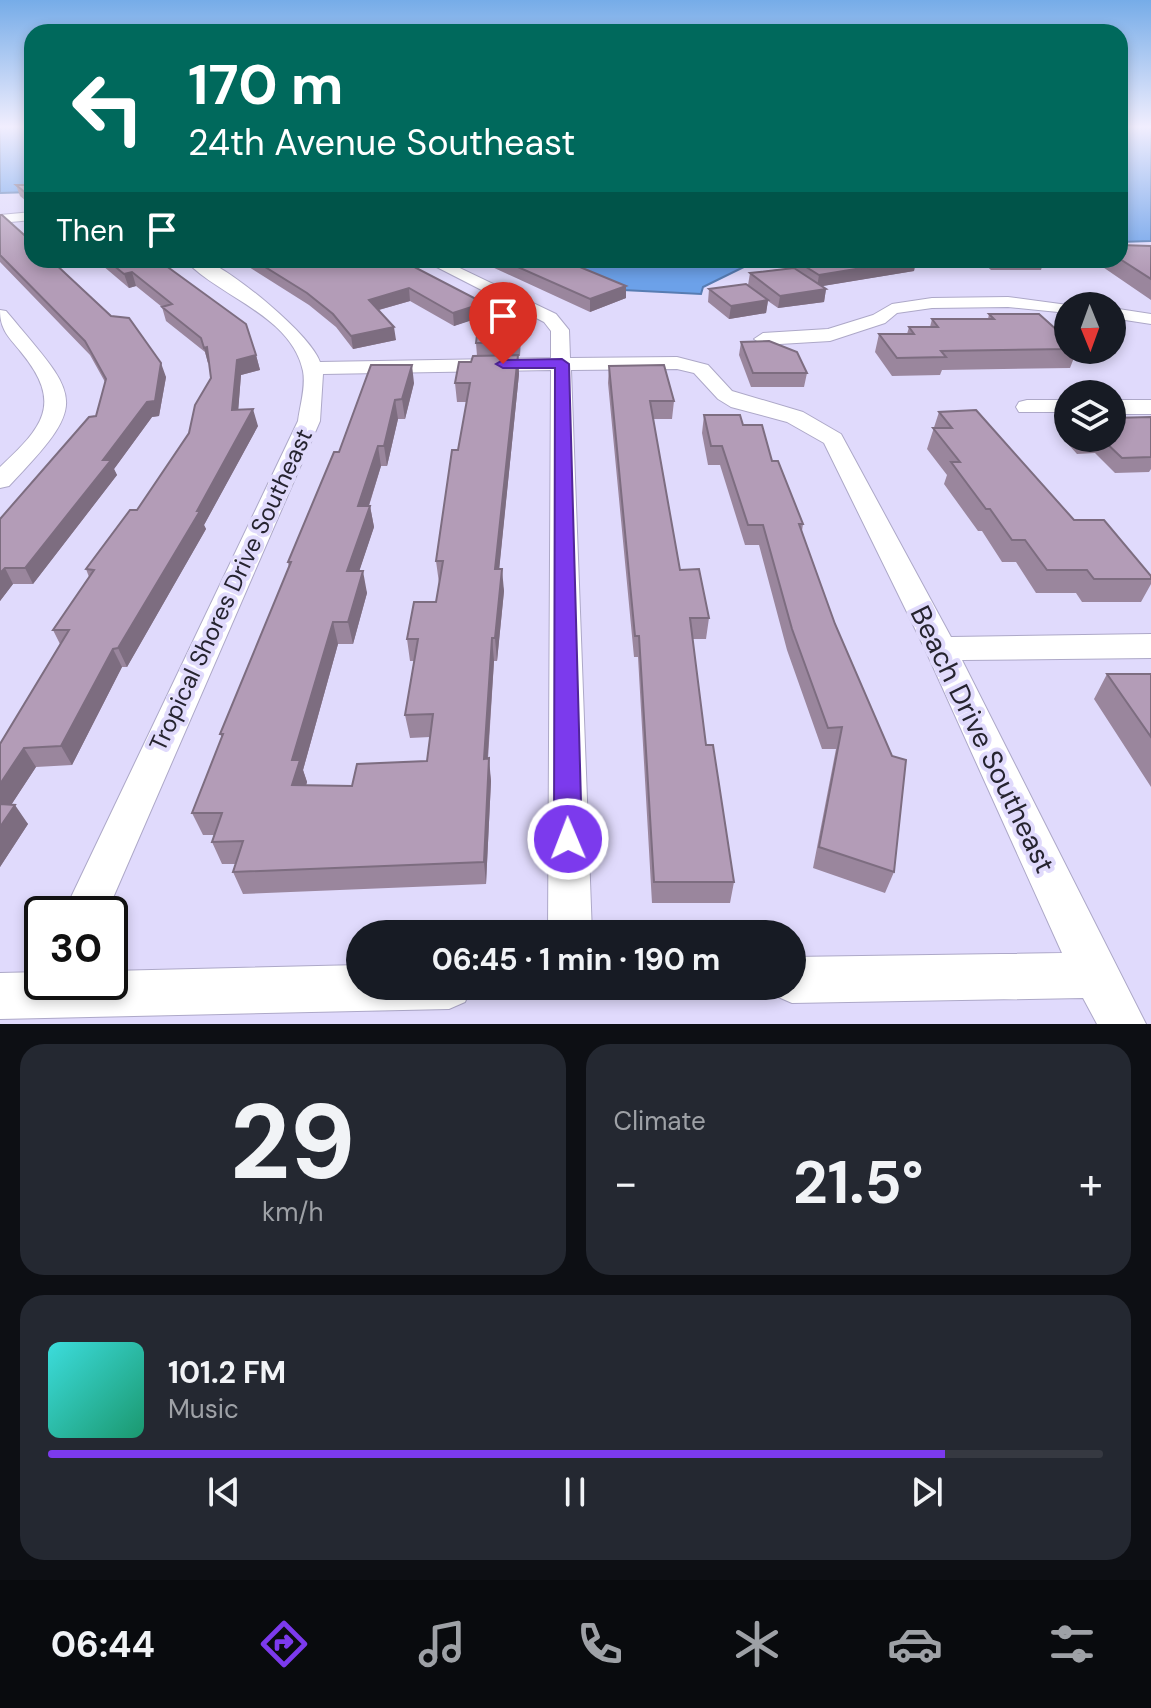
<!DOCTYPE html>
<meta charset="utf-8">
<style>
body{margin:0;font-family:"DM Sans",sans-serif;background:#242831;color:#f1f3f6;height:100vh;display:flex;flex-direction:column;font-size:30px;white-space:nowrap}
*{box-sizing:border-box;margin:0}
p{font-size:26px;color:#9ea1a6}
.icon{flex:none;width:44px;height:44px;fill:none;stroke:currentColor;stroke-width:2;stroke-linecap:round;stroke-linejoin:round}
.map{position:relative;height:1024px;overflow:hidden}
.drawer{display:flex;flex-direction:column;gap:20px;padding:20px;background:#0d0f14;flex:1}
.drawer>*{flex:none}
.banner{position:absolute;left:24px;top:24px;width:1104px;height:244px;border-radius:24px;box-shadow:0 4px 12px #0003;background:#00695c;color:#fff;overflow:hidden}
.needle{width:52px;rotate:179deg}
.buttons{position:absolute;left:1054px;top:292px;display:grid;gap:16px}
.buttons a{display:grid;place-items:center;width:72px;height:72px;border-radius:50%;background:#171b24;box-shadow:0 4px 12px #0003;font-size:40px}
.speed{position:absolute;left:24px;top:896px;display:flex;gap:16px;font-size:40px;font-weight:700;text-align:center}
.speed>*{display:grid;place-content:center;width:104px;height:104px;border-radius:50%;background:#171b24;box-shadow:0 4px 12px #0003;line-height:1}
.speed .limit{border:4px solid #111;border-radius:12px;background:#fff;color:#111}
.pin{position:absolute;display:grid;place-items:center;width:68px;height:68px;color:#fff;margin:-82px -34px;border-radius:50% 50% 50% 0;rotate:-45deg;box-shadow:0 0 8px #0007}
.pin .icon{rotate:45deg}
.me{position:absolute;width:88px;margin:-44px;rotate:359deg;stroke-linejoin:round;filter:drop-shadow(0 0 6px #0008)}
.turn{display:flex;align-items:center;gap:28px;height:168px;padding:0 32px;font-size:36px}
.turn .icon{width:104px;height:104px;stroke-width:2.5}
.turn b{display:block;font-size:56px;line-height:68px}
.then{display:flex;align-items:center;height:76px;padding:0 32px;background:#0003;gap:16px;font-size:30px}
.big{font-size:60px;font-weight:700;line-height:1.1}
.drawer .widget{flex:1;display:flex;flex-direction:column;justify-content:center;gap:12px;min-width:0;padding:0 28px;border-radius:24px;background:#242831}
.drawer .dial{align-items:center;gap:0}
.dial b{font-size:104px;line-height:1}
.song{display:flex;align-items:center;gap:24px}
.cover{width:96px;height:96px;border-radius:12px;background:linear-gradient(135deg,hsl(180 70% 55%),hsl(160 70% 35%))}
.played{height:8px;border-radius:4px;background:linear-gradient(90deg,#7c3aed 85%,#363941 85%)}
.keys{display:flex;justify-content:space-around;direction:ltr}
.heat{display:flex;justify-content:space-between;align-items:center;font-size:44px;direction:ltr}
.drawer .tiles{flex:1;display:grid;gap:20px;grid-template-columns:1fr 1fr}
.widget:last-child{grid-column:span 2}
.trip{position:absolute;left:346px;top:920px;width:460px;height:80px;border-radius:40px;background:#171b24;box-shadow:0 4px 12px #0003;font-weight:700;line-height:80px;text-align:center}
.menu{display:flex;height:128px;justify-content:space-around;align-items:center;background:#090b0e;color:#9ea1a6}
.menu .icon{width:56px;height:56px}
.menu .current{color:#7c3aed}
.menu b{font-size:36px;color:#f1f3f6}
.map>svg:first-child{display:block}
.water{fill:#6ca1e9;stroke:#577cb2;stroke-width:2}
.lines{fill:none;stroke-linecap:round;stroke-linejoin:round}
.minor-casing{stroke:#ada8c8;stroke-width:2}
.minor{fill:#fff;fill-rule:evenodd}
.wall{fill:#9a869d}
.shaded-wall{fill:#7d6d80}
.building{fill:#b39cb7;stroke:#7d6d80;stroke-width:2}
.route{fill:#7c3aed;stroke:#51269a;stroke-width:2}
.labels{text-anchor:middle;stroke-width:8;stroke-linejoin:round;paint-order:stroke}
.street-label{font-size:24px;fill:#262430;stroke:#e0dafc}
.near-street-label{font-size:28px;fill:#262430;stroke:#e0dafc}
</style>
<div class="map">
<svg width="1151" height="1024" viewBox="0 0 1151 1024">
<rect width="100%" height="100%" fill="#e0dafc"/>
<path class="water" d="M 0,127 L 32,127 L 32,192 L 0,193 Z
M 1120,127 L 1151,127 L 1151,241 L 1120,242 Z
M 554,260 L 758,260 L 703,287 L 701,294 L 623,290 Z"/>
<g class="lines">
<defs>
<path id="minor" d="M 32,212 L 32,220 L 0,223 L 0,215 Z
M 185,260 C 191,260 199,259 204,260 C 232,270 310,334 320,362 L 551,358 L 551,331 L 544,322 L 423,260 L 443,260 L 556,314 L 569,330 L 570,358 L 677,357 L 708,365 L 732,391 L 803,412 L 841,434 L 951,637 L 1151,634 L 1151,658 L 962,660 L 1146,1024 L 1097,1024 L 1083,998 L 792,1003 L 776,996 L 772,986 L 792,986 L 792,957 L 1062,953 L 925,649 L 824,443 L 787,422 L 731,407 L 718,399 L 694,373 L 677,369 L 571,370 L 592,934 L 548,934 L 551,370 L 323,374 L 320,421 L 106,914 L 63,914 L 298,421 C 300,405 306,387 303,371 C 291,315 219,297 185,260 Z
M 1008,297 L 1075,306 L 1068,306 L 1068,313 L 1008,307 L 932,308 L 897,313 L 885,323 L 830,341 L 763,345 L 754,339 L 763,333 L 828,329 L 873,315 L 892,304 L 932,298 Z
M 1112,308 L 1151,314 L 1151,324 L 1112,318 Z
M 0,310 L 6,311 C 80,399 91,400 9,486 L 0,488 L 0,467 C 42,428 64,404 21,352 C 9,337 0,330 0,310 Z
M 1027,400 L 1068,400 L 1068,412 L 1019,412 L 1016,407 L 1019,402 Z
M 1112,400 L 1151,400 L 1151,414 L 1112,414 Z
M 360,965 L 360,986 L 472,986 L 465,1002 L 449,1009 L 0,1019 L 0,973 L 42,972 L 42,982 L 110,982 L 110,971 Z"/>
</defs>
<use href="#minor" class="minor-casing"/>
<use href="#minor" class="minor"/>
</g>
<path class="wall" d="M 16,185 L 32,185 L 32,206 L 20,196 Z
M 0,215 L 166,377 L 159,416 L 152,417 L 114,469 L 117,475 L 33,584 L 13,584 L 0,601 L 0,519 L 96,416 L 105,382 L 90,355 L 0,262 Z
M 1120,245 L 1151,246 L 1151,300 L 1094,261 L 1120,260 Z
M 96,260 L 158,260 L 256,355 L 260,370 L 241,375 L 238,410 L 258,426 L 204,525 L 206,529 L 127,667 L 122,667 L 72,765 L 36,767 L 11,805 L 28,824 L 0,867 L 0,744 L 60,644 L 53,630 L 89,577 L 86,569 L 137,510 L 189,433 L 211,378 L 209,363 L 208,363 L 205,352 L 166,321 L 162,307 L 136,286 L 129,288 Z
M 238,260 L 401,260 L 528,326 L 528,339 L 521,339 L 520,356 L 518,356 L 519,374 L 499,569 L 504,591 L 497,661 L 494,661 L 488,759 L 491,781 L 486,884 L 243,894 L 233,872 L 236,864 L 222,864 L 212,842 L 214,835 L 203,835 L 192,813 L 222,738 L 220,734 L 289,568 L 288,562 L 339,452 L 371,365 L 414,383 L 405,419 L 398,419 L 387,466 L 381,466 L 369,506 L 370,506 L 374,527 L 359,571 L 367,593 L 353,644 L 338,644 L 303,770 L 307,782 L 306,785 L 352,786 L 427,761 L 430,737 L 410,738 L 405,715 L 414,661 L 410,661 L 407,639 L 436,602 L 439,583 L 436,561 L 467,402 L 457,402 L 455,383 L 477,356 L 476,343 L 479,317 L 454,326 L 410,301 L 379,310 L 396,340 L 353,349 L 336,327 L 309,305 Z
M 477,260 L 563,260 L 626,298 L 590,312 Z
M 778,260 L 916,260 L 914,271 L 822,286 L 826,289 L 824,302 L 778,308 L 768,301 L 766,313 L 729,319 L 708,302 L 709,289 L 748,285 L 750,273 L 788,268 L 778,262 Z
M 980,260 L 1044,260 L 1041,270 L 991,270 Z
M 989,314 L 1068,350 L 1077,350 L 1070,368 L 942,370 L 940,375 L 892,376 L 875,352 L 879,334 L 907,334 L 909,327 L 930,327 L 932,319 L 988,319 Z
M 741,342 L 807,373 L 804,387 L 751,387 L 739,355 Z
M 609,366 L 674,401 L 672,419 L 653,419 L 680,570 L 709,618 L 706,639 L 692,639 L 706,745 L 734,882 L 730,903 L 652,903 L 638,657 L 634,657 L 608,383 Z
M 939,412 L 1074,520 L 1151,576 L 1151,584 L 1141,602 L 1082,602 L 1076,593 L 1036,593 L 1016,562 L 1002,562 L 982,531 L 978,531 L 944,484 L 947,475 L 927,449 Z
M 704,415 L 743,425 L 772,461 L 803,524 L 802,531 L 894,872 L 885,893 L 813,868 L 836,749 L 822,749 L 787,650 L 759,545 L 745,545 L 720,465 L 708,465 L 702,433 Z
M 1151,417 L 1151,469 L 1149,472 L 1115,473 L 1095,453 L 1077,454 L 1059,434 L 1065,420 L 1068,420 L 1068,438 L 1112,438 Z
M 1107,674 L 1151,674 L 1151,787 L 1094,699 Z"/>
<path class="shaded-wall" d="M 911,260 L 916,260 L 914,271 L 817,287 L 819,275 Z
M 132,272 L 136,286 L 129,288 L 124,274 Z
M 626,286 L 626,298 L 590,312 L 590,299 Z
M 409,288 L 410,301 L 371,312 L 369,300 Z
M 826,289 L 824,302 L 778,308 L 780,296 Z
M 768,300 L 766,313 L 729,319 L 731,306 Z
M 481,304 L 482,317 L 454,326 L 453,313 Z
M 394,327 L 396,340 L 353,349 L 351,336 Z
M 207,347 L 212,362 L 208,363 L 204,348 Z
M 256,355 L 260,370 L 241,375 L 237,426 L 232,410 L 237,360 Z
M 518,355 L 519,374 L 497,591 L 495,569 Z
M 161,363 L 166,377 L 159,416 L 152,417 L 114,469 L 117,475 L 33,584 L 25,568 L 103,460 Z
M 412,365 L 414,383 L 405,419 L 402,399 Z
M 395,400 L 398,419 L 387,466 L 384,446 Z
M 253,409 L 258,426 L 204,525 L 206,529 L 127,667 L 118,648 Z
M 378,446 L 381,466 L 362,527 L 358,506 Z
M 370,506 L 374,527 L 352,593 L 347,571 Z
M 5,568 L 13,584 L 0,601 L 0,573 Z
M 502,569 L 504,591 L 497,661 L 495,638 Z
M 363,571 L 367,593 L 353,644 L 348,622 Z
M 333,622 L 338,644 L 303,770 L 307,782 L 300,808 L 292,785 L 292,760 Z
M 492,638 L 494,661 L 486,781 L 484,759 Z
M 113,649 L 122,667 L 72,765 L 61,746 Z
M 24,748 L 36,767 L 0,822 L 0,784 Z
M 489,758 L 491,781 L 486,884 L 484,862 Z
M 15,805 L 28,824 L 0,867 L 0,827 Z"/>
<path class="building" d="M 16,185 L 32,185 L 32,198 Z
M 0,215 L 2,215 L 32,242 L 32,260 L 51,260 L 111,316 L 129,318 L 161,363 L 155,401 L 147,402 L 103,460 L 111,460 L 25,568 L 5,568 L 0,573 L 0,519 L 89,417 L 96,416 L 106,379 L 85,341 L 0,255 Z
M 1120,245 L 1151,246 L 1151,279 L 1120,259 Z
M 107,260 L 158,260 L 246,324 L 256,355 L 237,360 L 232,410 L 253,409 L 197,511 L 200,511 L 118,648 L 113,649 L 61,746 L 24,748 L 0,784 L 0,744 L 69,630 L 53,630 L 94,570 L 86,569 L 130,510 L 137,510 L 189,433 L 195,405 L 211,378 L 207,347 L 204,348 L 201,338 L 162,307 L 172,304 L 132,272 L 124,274 Z
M 254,260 L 401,260 L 497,310 L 513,310 L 512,318 L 528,326 L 521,326 L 519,342 L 476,343 L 481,304 L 453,313 L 409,288 L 369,300 L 394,327 L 351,336 L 333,314 L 307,293 Z
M 502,260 L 563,260 L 626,286 L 590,299 Z
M 795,260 L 911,260 L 819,275 Z
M 794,268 L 826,289 L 780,296 L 750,273 Z
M 746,284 L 768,300 L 731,306 L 709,289 Z
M 989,314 L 1039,314 L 1068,340 L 1068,349 L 941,351 L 946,357 L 897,358 L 879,334 L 914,334 L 909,327 L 938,327 L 932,319 L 994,319 Z
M 769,341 L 797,352 L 807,373 L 753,373 L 741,342 Z
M 518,355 L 495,569 L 502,569 L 495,638 L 492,638 L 484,759 L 489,758 L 484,862 L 233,872 L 243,841 L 212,842 L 222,813 L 192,813 L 223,734 L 220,734 L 291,562 L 288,562 L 334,452 L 339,452 L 371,365 L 412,365 L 402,399 L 395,400 L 384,446 L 378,446 L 358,506 L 370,506 L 347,571 L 363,571 L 348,622 L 333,622 L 292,760 L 300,760 L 292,785 L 352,786 L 357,764 L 427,761 L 433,714 L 405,715 L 418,639 L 407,639 L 414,602 L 436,602 L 443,561 L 436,561 L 452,450 L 458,450 L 470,383 L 455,383 L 459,362 L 471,362 L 473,356 Z
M 664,365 L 674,401 L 650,401 L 680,570 L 699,569 L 709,618 L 690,618 L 706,745 L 713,745 L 734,882 L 654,882 L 639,636 L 635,636 L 609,366 Z
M 976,410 L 1074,520 L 1104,520 L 1151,576 L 1151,579 L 1094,579 L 1087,570 L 1047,570 L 1025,540 L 1012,540 L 990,509 L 986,509 L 951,462 L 960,462 L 933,428 L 952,428 L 939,412 Z
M 704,415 L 740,415 L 743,425 L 762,425 L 772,461 L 778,461 L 803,524 L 799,524 L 835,624 L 892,756 L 906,760 L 894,872 L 819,847 L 842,727 L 828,728 L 792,629 L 763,525 L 748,525 L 722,446 L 711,446 Z
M 1151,417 L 1151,457 L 1122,458 L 1101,438 L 1083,438 L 1112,438 L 1112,418 Z
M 1107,674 L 1151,674 L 1151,737 Z
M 0,804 L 15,805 L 0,827 Z"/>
<linearGradient id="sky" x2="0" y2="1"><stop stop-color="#76ace8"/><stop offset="0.47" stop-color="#f1eefe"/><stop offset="1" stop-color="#f1eefe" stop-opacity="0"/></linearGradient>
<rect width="1151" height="270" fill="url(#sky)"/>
<path class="route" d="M 562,359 L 569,364 L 582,839 L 578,848 L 568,852 L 558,848 L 554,839 L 555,368 L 503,368 L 496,364 L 503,360 Z"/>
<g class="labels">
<g class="street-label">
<text transform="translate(231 590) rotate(-65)" y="8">Tropical Shores Drive Southeast</text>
</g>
<g class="near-street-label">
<text transform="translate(983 739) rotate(64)" y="10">Beach Drive Southeast</text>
</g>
</g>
</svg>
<div class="buttons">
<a><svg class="needle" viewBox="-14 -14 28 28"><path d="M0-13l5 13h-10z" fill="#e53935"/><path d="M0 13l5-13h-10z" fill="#9ea1a6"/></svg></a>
<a><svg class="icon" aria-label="layers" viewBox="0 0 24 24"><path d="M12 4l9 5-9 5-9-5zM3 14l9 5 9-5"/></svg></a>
</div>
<div class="speed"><div class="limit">30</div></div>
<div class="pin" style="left:503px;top:364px;background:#d93025"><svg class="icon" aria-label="arrive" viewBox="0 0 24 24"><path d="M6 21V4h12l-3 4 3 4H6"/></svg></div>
<svg class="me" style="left:568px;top:839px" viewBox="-20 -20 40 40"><circle r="17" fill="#7c3aed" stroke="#fff" stroke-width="3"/><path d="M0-11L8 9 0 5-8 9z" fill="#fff"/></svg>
<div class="trip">06:45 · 1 min · 190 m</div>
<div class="banner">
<div class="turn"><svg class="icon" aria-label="left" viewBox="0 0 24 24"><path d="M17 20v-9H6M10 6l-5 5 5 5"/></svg><div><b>170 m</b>24th Avenue Southeast</div></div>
<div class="then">Then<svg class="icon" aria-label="arrive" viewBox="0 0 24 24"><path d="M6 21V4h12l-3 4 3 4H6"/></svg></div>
</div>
</div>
<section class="drawer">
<div class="tiles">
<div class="widget dial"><b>29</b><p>km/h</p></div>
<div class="widget"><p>Climate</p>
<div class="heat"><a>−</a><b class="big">21.5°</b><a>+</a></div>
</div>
<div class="widget">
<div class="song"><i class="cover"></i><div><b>101.2 FM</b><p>Music</p></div></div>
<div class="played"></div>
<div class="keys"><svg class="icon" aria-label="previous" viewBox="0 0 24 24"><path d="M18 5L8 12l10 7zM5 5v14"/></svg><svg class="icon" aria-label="pause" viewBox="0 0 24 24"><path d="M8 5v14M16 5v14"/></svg><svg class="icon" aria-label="next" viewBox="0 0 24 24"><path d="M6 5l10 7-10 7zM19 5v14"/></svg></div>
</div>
</div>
</section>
<nav class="menu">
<b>06:44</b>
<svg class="icon current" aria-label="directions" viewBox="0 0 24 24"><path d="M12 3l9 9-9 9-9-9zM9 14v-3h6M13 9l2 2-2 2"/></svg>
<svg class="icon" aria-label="music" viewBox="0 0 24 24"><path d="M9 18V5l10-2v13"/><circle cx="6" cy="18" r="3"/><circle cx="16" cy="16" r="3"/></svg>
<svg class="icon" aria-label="phone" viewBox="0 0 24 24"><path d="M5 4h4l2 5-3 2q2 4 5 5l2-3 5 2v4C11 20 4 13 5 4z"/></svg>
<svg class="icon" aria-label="climate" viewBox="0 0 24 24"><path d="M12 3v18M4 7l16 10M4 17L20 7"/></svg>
<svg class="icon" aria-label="car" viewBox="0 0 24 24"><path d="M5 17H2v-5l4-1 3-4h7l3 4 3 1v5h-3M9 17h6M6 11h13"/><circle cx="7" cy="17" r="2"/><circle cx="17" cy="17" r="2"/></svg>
<svg class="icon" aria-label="filters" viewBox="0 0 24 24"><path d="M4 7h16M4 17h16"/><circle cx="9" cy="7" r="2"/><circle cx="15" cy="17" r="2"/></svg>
</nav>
